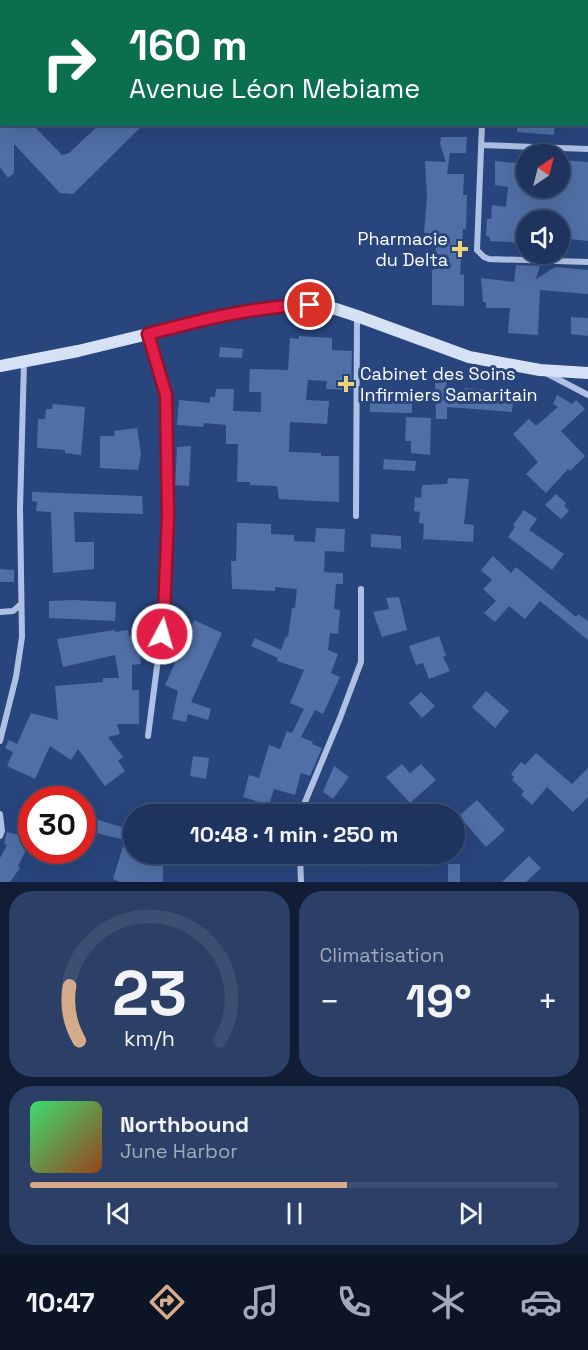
<!DOCTYPE html>
<html lang="fr">
<meta charset="utf-8">
<style>
body{margin:0;font-family:"Space Grotesk",sans-serif;background:#2b3f67;color:#f1f3f6;height:100vh;display:flex;flex-direction:column;font-size:22px;white-space:nowrap}
*{box-sizing:border-box;margin:0}
p{font-size:20px;color:#a1aabc}
.icon{flex:none;width:33px;height:33px;fill:none;stroke:currentColor;stroke-width:2;stroke-linecap:round;stroke-linejoin:round}
.map{position:relative;height:882px;overflow:hidden}
.panel{display:flex;flex-direction:column;gap:9px;padding:9px;background:#101d34;flex:1}
.panel>*{flex:none}
.banner{position:absolute;left:0px;top:0px;width:588px;height:126px;box-shadow:0 6px 24px #0002,0 0 0 2px #3c4f73;background:#0b6e4f;color:#fff;overflow:hidden}
.needle{width:39px;rotate:35deg}
.tools{position:absolute;left:516px;top:144px;display:grid;gap:12px}
.tools a{display:grid;place-items:center;width:54px;height:54px;border-radius:50%;background:#1e345e;box-shadow:0 6px 24px #0002,0 0 0 2px #3c4f73;font-size:30px}
.speed{position:absolute;left:18px;top:786px;display:flex;gap:12px;font-size:30px;font-weight:700;text-align:center}
.speed>*{display:grid;place-content:center;width:78px;height:78px;border-radius:50%;background:#1e345e;box-shadow:0 6px 24px #0002,0 0 0 2px #3c4f73;line-height:1}
.speed .limit{border:9px solid #d22;background:#fff;color:#111}
.pin{position:absolute;display:grid;place-items:center;width:51px;height:51px;color:#fff;margin:-26px;border:3px solid #fff;border-radius:50%;box-shadow:0 2px 6px #0007}
.me{position:absolute;width:66px;margin:-33px;rotate:6deg;stroke-linejoin:round;filter:drop-shadow(0 0 4px #0008)}
.turn{display:flex;align-items:center;gap:21px;height:126px;padding:0 30px;font-size:27px}
.turn .icon{width:78px;height:78px;stroke-width:2.5}
.turn b{display:block;font-size:42px;line-height:51px}
.big{font-size:45px;font-weight:700;line-height:1.1}
.panel .tile{flex:1;display:flex;flex-direction:column;justify-content:center;gap:9px;min-width:0;padding:0 21px;border-radius:24px;background:#2b3f67}
.panel .dial{align-items:center;gap:0}
.dial svg{height:156px;overflow:visible;fill:none;stroke:#3c4f73;stroke-width:7;stroke-linecap:round;text-anchor:middle}
.dial text{fill:#f1f3f6;stroke:none}
.song{display:flex;align-items:center;gap:18px}
.cover{width:72px;height:72px;border-radius:9px;background:linear-gradient(135deg,hsl(140 70% 55%),hsl(20 70% 35%))}
.played{height:6px;border-radius:3px;background:linear-gradient(90deg,#d6ab8b 60%,#3c4f73 60%)}
.keys{display:flex;justify-content:space-around;direction:ltr}
.heat{display:flex;justify-content:space-between;align-items:center;font-size:33px;direction:ltr}
.panel .tiles{flex:1;display:grid;gap:9px;grid-template-columns:1fr 1fr}
.tile:last-child{grid-column:span 2}
.trip{position:absolute;left:123px;top:804px;width:342px;height:60px;border-radius:30px;background:#1e345e;box-shadow:0 6px 24px #0002,0 0 0 2px #3c4f73;font-weight:700;line-height:60px;text-align:center}
.tab-bar{display:flex;height:96px;justify-content:space-around;align-items:center;background:#0c1526;color:#a1aabc}
.tab-bar .icon{width:42px;height:42px}
.tab-bar .active{color:#d6ab8b}
.tab-bar b{font-size:27px;color:#f1f3f6}
.map>svg:first-child{display:block}
.building{fill:#506fa6}
.lines{fill:none;stroke-linecap:round;stroke-linejoin:round}
.street{stroke:#aec1e5;stroke-width:6}
.secondary{stroke:#d6e1f5;stroke-width:12}
.route-casing{stroke:#92132f;stroke-width:15}
.route{stroke:#e11d48;stroke-width:10}
.poi-dot{fill:#ecd574;stroke:#28457d;stroke-width:2}
.labels{text-anchor:middle;stroke-width:6;stroke-linejoin:round;paint-order:stroke}
.poi-label{font-size:18px;fill:#fff;stroke:#28457d;text-anchor:end}
</style>
<div class="map">
<svg width="588" height="882" viewBox="0 0 588 882">
<rect width="100%" height="100%" fill="#28457d"/>
<path class="building" d="M 0,124 L 32,124 L 62,155 L 69,153 L 100,124 L 144,124 L 73,194 L 60,193 L 14,144 L 14,173 L 8,178 L 0,167 Z
M 517,124 L 555,124 L 554,135 L 517,132 Z
M 441,137 L 467,137 L 466,153 L 450,153 L 447,174 L 464,174 L 463,195 L 467,195 L 466,229 L 463,229 L 460,274 L 464,275 L 464,306 L 432,305 L 432,270 L 434,270 L 437,234 L 424,233 L 427,197 L 425,161 L 446,162 L 440,144 Z
M 560,160 L 588,162 L 588,241 L 560,238 L 560,220 L 526,220 L 526,243 L 490,241 L 490,237 L 486,236 L 487,219 L 491,219 L 492,205 L 506,207 L 508,187 L 495,185 L 495,161 L 526,164 L 526,188 L 560,188 Z
M 516,265 L 540,266 L 536,279 L 555,267 L 588,270 L 588,294 L 540,290 L 538,335 L 508,333 L 510,308 L 486,308 L 486,302 L 483,302 L 481,278 L 514,282 Z
M 571,317 L 588,318 L 588,336 L 571,334 Z
M 299,336 L 332,338 L 332,350 L 352,351 L 351,390 L 326,389 L 327,381 L 308,380 L 306,400 L 329,401 L 327,424 L 290,422 L 289,452 L 321,453 L 321,456 L 339,456 L 339,502 L 279,499 L 277,486 L 250,485 L 250,482 L 237,482 L 238,444 L 226,444 L 226,425 L 204,423 L 203,427 L 177,425 L 179,400 L 210,403 L 210,397 L 215,397 L 216,389 L 234,389 L 233,411 L 261,412 L 261,392 L 249,392 L 250,369 L 288,370 L 290,338 L 299,339 Z
M 220,347 L 243,349 L 242,358 L 219,357 Z
M 446,379 L 447,394 L 465,394 L 465,388 L 514,392 L 512,412 L 447,407 L 447,419 L 436,419 L 435,380 Z
M 557,395 L 572,404 L 576,400 L 585,409 L 561,431 L 585,456 L 570,471 L 568,469 L 546,493 L 526,474 L 538,462 L 513,434 L 529,419 L 536,426 L 558,407 L 553,404 Z
M 370,397 L 412,400 L 412,413 L 370,412 Z
M 53,404 L 85,407 L 81,455 L 65,453 L 65,450 L 37,448 L 38,419 L 45,419 L 46,409 L 52,409 Z
M 406,417 L 431,418 L 430,455 L 411,453 L 411,441 L 405,441 Z
M 137,428 L 141,454 L 138,470 L 100,468 L 100,436 L 115,436 L 114,431 Z
M 191,446 L 189,486 L 175,485 L 177,447 Z
M 384,459 L 416,461 L 415,471 L 383,469 Z
M 448,478 L 469,479 L 464,524 L 474,525 L 473,542 L 423,539 L 424,524 L 419,523 L 420,512 L 414,511 L 415,497 L 421,498 L 422,485 L 447,484 Z
M 32,492 L 142,496 L 143,514 L 74,512 L 75,542 L 94,542 L 94,569 L 53,573 L 51,512 L 36,511 L 37,502 L 32,501 Z
M 556,494 L 566,503 L 564,506 L 569,511 L 561,519 L 545,505 Z
M 524,510 L 537,519 L 529,530 L 564,554 L 552,570 L 508,537 L 515,527 L 513,525 Z
M 237,523 L 271,524 L 271,534 L 294,535 L 294,541 L 315,542 L 316,528 L 345,529 L 344,552 L 325,551 L 324,572 L 343,573 L 343,584 L 336,584 L 334,609 L 340,610 L 338,634 L 330,633 L 328,650 L 338,654 L 331,673 L 340,677 L 323,714 L 315,710 L 301,737 L 313,742 L 312,744 L 322,748 L 310,776 L 301,773 L 295,795 L 274,789 L 269,805 L 243,797 L 249,775 L 259,778 L 269,745 L 280,749 L 287,731 L 292,733 L 304,709 L 290,703 L 304,670 L 277,661 L 278,658 L 251,646 L 255,638 L 281,650 L 286,636 L 288,637 L 292,608 L 295,608 L 297,589 L 275,587 L 275,591 L 232,589 L 231,561 L 236,561 Z
M 371,534 L 401,536 L 401,549 L 371,547 Z
M 493,556 L 511,573 L 516,567 L 576,617 L 578,614 L 588,621 L 588,640 L 540,601 L 525,619 L 509,606 L 495,622 L 484,613 L 496,601 L 483,589 L 492,580 L 481,570 Z
M 0,569 L 14,570 L 14,582 L 0,582 Z
M 399,597 L 407,630 L 382,637 L 373,612 L 389,609 L 386,598 Z
M 73,600 L 116,602 L 115,621 L 49,618 L 49,601 Z
M 194,620 L 222,633 L 191,702 L 211,709 L 208,720 L 188,714 L 186,722 L 172,719 L 178,691 L 165,685 Z
M 115,630 L 115,632 L 128,630 L 129,636 L 137,635 L 141,664 L 132,665 L 132,690 L 139,690 L 139,724 L 117,724 L 120,734 L 108,737 L 123,757 L 118,761 L 125,771 L 105,786 L 78,749 L 71,760 L 50,746 L 35,779 L 7,766 L 13,752 L 5,748 L 9,740 L 17,744 L 31,713 L 58,720 L 55,686 L 103,682 L 103,678 L 119,678 L 115,655 L 63,667 L 57,639 Z
M 439,636 L 446,656 L 443,657 L 450,671 L 429,679 L 423,663 L 416,665 L 409,646 Z
M 486,691 L 509,711 L 495,728 L 472,707 Z
M 421,692 L 435,706 L 422,718 L 409,703 Z
M 536,753 L 572,784 L 588,768 L 588,797 L 573,812 L 547,787 L 532,805 L 521,795 L 524,791 L 512,780 L 514,777 L 511,774 L 521,762 L 525,765 Z
M 193,756 L 209,758 L 206,779 L 190,776 Z
M 402,764 L 410,773 L 421,764 L 436,780 L 410,803 L 386,777 Z
M 334,766 L 349,777 L 333,799 L 323,792 Z
M 477,800 L 505,830 L 486,847 L 459,816 Z
M 333,804 L 380,807 L 380,814 L 333,814 Z
M 95,819 L 128,829 L 131,820 L 134,820 L 134,854 L 163,854 L 163,882 L 121,882 L 113,879 L 125,840 L 92,832 Z
M 7,832 L 32,838 L 32,845 L 30,851 L 26,850 L 18,866 L 20,868 L 10,882 L 0,882 L 0,858 L 7,845 L 4,844 Z
M 344,854 L 374,854 L 366,867 Z
M 529,856 L 541,868 L 526,882 L 502,882 Z
M 448,864 L 460,864 L 460,882 L 448,882 Z"/>
<g class="lines">
<path class="street" d="M 451,0 L 453,2
M 586,28 L 588,28
M 482,124 L 477,250 L 484,257 L 489,259 L 588,262
M 481,145 L 588,149
M 546,373 L 588,395
M 356,516 L 357,316
M 0,612 L 13,611 L 20,605
M 148,736 L 164,613 L 168,515 L 166,395 L 148,334
M 0,741 L 16,677 L 22,637 L 20,509 L 24,362
M 0,814 L 2,831 L 0,836
M 300,814 L 340,718 L 361,662 L 361,589
M 300,854 L 301,882"/>
<path class="secondary" d="M 0,366 L 78,351 L 235,313 L 284,306 L 310,305 L 336,309 L 357,316 L 469,357 L 540,370 L 588,373"/>
</g>
<g class="lines">
<defs>
<path id="route" d="M 162,634 L 164,613 L 168,515 L 166,395 L 148,334 C 201,320 255,306 310,305"/>
</defs>
<use href="#route" class="route-casing"/>
<use href="#route" class="route"/>
</g>
<g class="poi-dot">
<path d="M457 240h6v6h6v6h-6v6h-6v-6h-6v-6h6z"/>
<path d="M343 375h6v6h6v6h-6v6h-6v-6h-6v-6h6z"/>
</g>
<g class="labels">
<g class="poi-label">
<text x="448" y="245">Pharmacie<tspan x="448" dy="21">du Delta</tspan></text>
<text x="360" y="380" text-anchor="start">Cabinet des Soins<tspan x="360" dy="21">Infirmiers Samaritain</tspan></text>
</g>
</g>
</svg>
<div class="tools">
<a><svg class="needle" viewBox="-14 -14 28 28"><path d="M0-13l5 13h-10z" fill="#e53935"/><path d="M0 13l5-13h-10z" fill="#a1aabc"/></svg></a>
<a><svg class="icon" aria-label="sound" viewBox="0 0 24 24"><path d="M4 9h4l5-4v14l-5-4H4zM17 9q2 3 0 6"/></svg></a>
</div>
<div class="speed"><div class="limit">30</div></div>
<div class="pin" style="left:310px;top:305px;background:#d93025"><svg class="icon" aria-label="arrive" viewBox="0 0 24 24"><path d="M6 21V4h12l-3 4 3 4H6"/></svg></div>
<svg class="me" style="left:162px;top:634px" viewBox="-20 -20 40 40"><circle r="17" fill="#e11d48" stroke="#fff" stroke-width="3"/><path d="M0-11L8 9 0 5-8 9z" fill="#fff"/></svg>
<div class="trip">10:48 · 1 min · 250 m</div>
<div class="banner">
<div class="turn"><svg class="icon" aria-label="right" viewBox="0 0 24 24"><path d="M7 20v-9h11M14 6l5 5-5 5"/></svg><div><b>160 m</b>Avenue Léon Mebiame</div></div>
</div>
</div>
<section class="panel">
<div class="tiles">
<div class="tile dial"><svg viewBox="0 0 100 80">
<path d="M14 69A42 42 0 1 1 86 69"/>
<path d="M14 69A42 42 0 0 1 9 41" stroke="#d6ab8b"/>
<text x="50" y="56" font-size="32" font-weight="700">23</text>
<text x="50" y="72" font-size="11">km/h</text>
</svg></div>
<div class="tile"><p>Climatisation</p>
<div class="heat"><a>−</a><b class="big">19°</b><a>+</a></div>
</div>
<div class="tile">
<div class="song"><i class="cover"></i><div><b>Northbound</b><p>June Harbor</p></div></div>
<div class="played"></div>
<div class="keys"><svg class="icon" aria-label="previous" viewBox="0 0 24 24"><path d="M18 5L8 12l10 7zM5 5v14"/></svg><svg class="icon" aria-label="pause" viewBox="0 0 24 24"><path d="M8 5v14M16 5v14"/></svg><svg class="icon" aria-label="next" viewBox="0 0 24 24"><path d="M6 5l10 7-10 7zM19 5v14"/></svg></div>
</div>
</div>
</section>
<nav class="tab-bar">
<b>10:47</b>
<svg class="icon active" aria-label="directions" viewBox="0 0 24 24"><path d="M12 3l9 9-9 9-9-9zM9 14v-3h6M13 9l2 2-2 2"/></svg>
<svg class="icon" aria-label="music" viewBox="0 0 24 24"><path d="M9 18V5l10-2v13"/><circle cx="6" cy="18" r="3"/><circle cx="16" cy="16" r="3"/></svg>
<svg class="icon" aria-label="phone" viewBox="0 0 24 24"><path d="M5 4h4l2 5-3 2q2 4 5 5l2-3 5 2v4C11 20 4 13 5 4z"/></svg>
<svg class="icon" aria-label="climate" viewBox="0 0 24 24"><path d="M12 3v18M4 7l16 10M4 17L20 7"/></svg>
<svg class="icon" aria-label="car" viewBox="0 0 24 24"><path d="M5 17H2v-5l4-1 3-4h7l3 4 3 1v5h-3M9 17h6M6 11h13"/><circle cx="7" cy="17" r="2"/><circle cx="17" cy="17" r="2"/></svg>
</nav>
